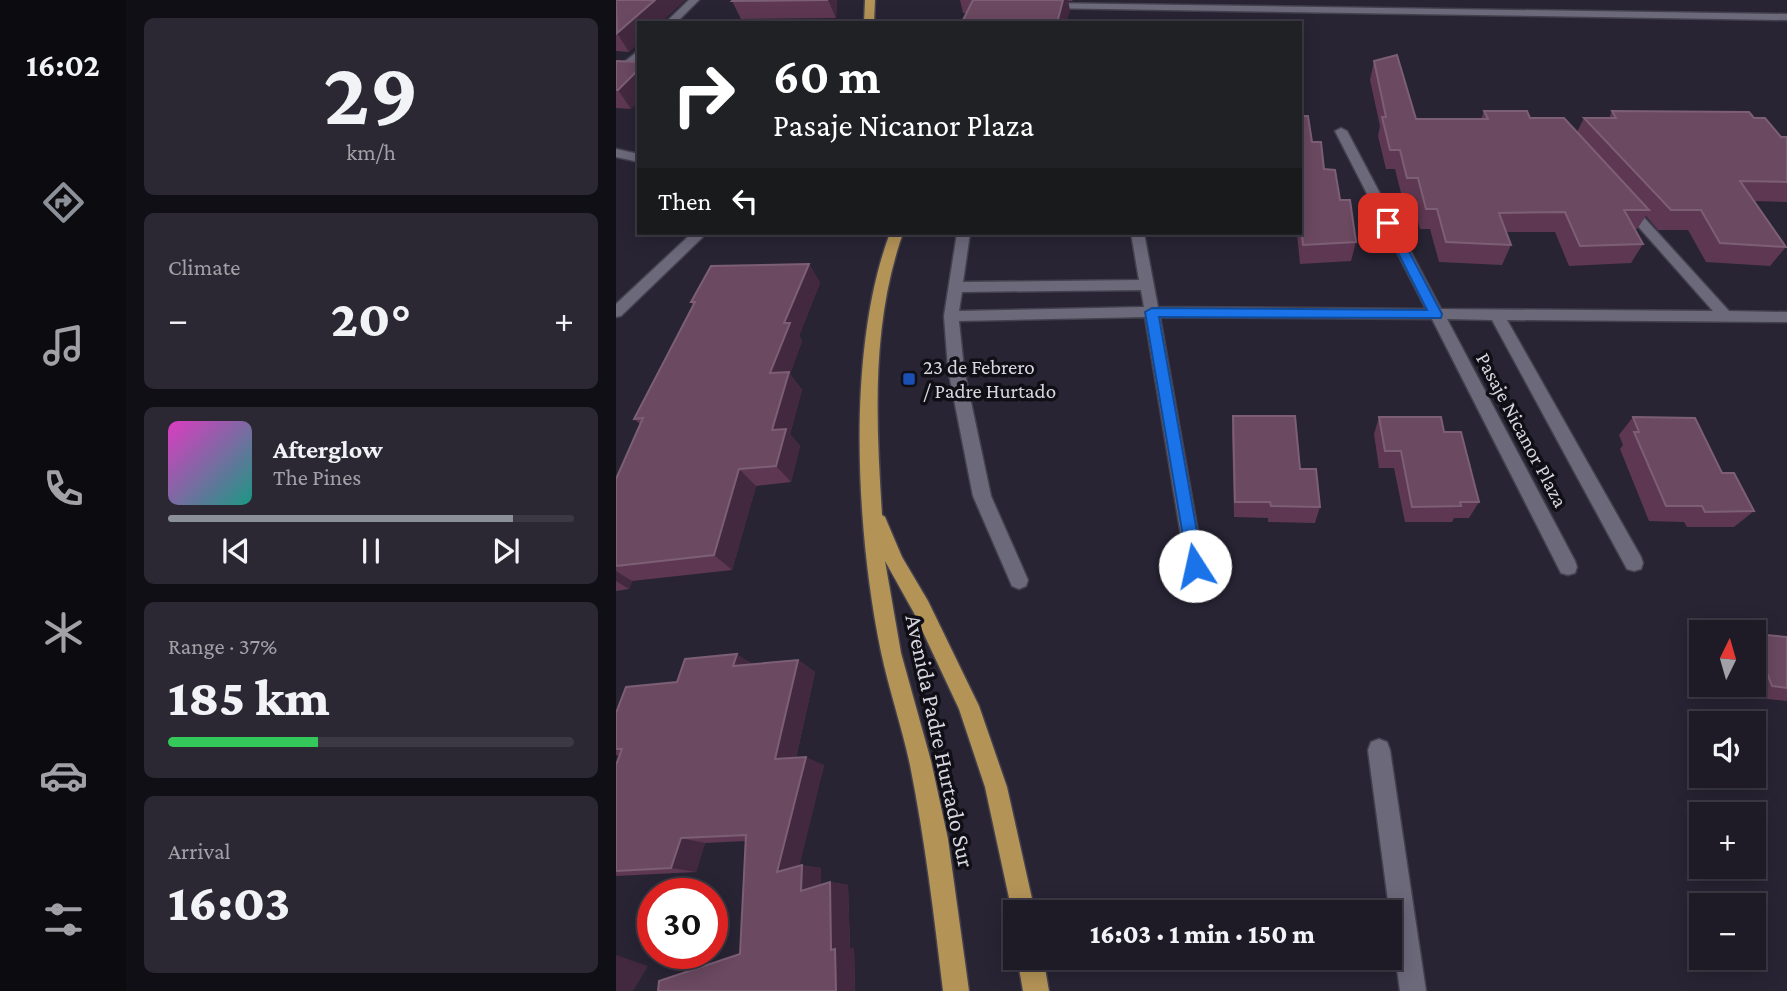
<!DOCTYPE html>
<meta charset="utf-8">
<style>
body{margin:0;font-family:"Crimson Pro",serif;background:#2b2833;color:#f1f3f6;height:100vh;display:flex;flex-direction:column;font-size:26px;white-space:nowrap}
*{box-sizing:border-box;margin:0}
p{font-size:23px;color:#a1a1a7}
.icon{flex:none;width:38px;height:38px;fill:none;stroke:currentColor;stroke-width:2;stroke-linecap:round;stroke-linejoin:round}
.map{position:relative;flex:1;overflow:hidden}
.side{display:flex;flex-direction:column;gap:18px;padding:18px;background:#100f15;width:490px}
.side>*{flex:none}
.guide{position:absolute;left:21px;top:21px;width:665px;height:214px;border-radius:0px;box-shadow:0 4px 18px #0003,0 0 0 2px #3c3944;background:#202124;color:#fff;overflow:hidden}
.needle{width:46px;rotate:5deg}
.controls{position:absolute;left:1073px;top:620px;display:grid;gap:14px}
.controls a{display:grid;place-items:center;width:77px;height:77px;border-radius:0px;background:#1e1b27;box-shadow:0 4px 18px #0003,0 0 0 2px #3c3944;font-size:35px}
.speed{position:absolute;left:21px;top:878px;display:flex;gap:14px;font-size:35px;font-weight:700;text-align:center}
.speed>*{display:grid;place-content:center;width:91px;height:91px;border-radius:50%;background:#1e1b27;box-shadow:0 4px 18px #0003,0 0 0 2px #3c3944;line-height:1}
.speed .limit{border:10px solid #d22;background:#fff;color:#111}
.pin{position:absolute;display:grid;place-items:center;width:60px;height:60px;color:#fff;margin:-30px;border-radius:14px;box-shadow:0 4px 10px #0006}
.me{position:absolute;width:77px;margin:-38px;rotate:350deg;stroke-linejoin:round;filter:drop-shadow(0 0 5px #0008)}
.turn{display:flex;align-items:center;gap:24px;height:147px;padding:0 21px;font-size:32px}
.turn .icon{width:91px;height:91px;stroke-width:2.5}
.turn b{display:block;font-size:49px;line-height:60px}
.then{display:flex;align-items:center;height:66px;padding:0 21px;background:#0003;gap:14px;font-size:26px}
.big{font-size:52px;font-weight:800;line-height:1.1}
.side .tile{flex:1;display:flex;flex-direction:column;justify-content:center;gap:10px;min-width:0;padding:0 24px;border-radius:10px;background:#2b2833}
.side .dial{align-items:center;gap:0}
.dial b{font-size:91px;line-height:1}
.song{display:flex;align-items:center;gap:21px}
.cover{width:84px;height:84px;border-radius:10px;background:linear-gradient(135deg,hsl(310 70% 55%),hsl(170 70% 35%))}
.played{height:7px;border-radius:4px;background:linear-gradient(90deg,#8c9099 85%,#3c3944 85%)}
.keys{display:flex;justify-content:space-around;direction:ltr}
.heat{display:flex;justify-content:space-between;align-items:center;font-size:38px;direction:ltr}
.charge{height:10px;border-radius:5px;background:linear-gradient(90deg,#34c759 37%,#3c3944 0)}
.trip{position:absolute;left:387px;top:900px;width:399px;height:70px;border-radius:0px;background:#1e1b27;box-shadow:0 4px 18px #0003,0 0 0 2px #3c3944;font-weight:800;line-height:70px;text-align:center}
main{display:flex;flex:1;min-height:0}
.dock{display:flex;flex-direction:column;width:126px;justify-content:space-around;align-items:center;background:#0c0b10;color:#a1a1a7}
.dock .icon{width:49px;height:49px}
.dock .on{color:#8c9099}
.dock b{font-size:32px;color:#f1f3f6}
.map>svg:first-child{display:block}
.lines{fill:none;stroke-linecap:round;stroke-linejoin:round}
.minor-casing{stroke:#44414e;stroke-width:3}
.major-casing{stroke:#44414e;stroke-width:3}
.minor{fill:#6c697b;fill-rule:evenodd}
.major{fill:#b49357;fill-rule:evenodd}
.wall{fill:#5e3852}
.shaded-wall{fill:#43293f}
.building{fill:#6b4961;stroke:#7c5f75;stroke-width:2}
.route{fill:#1a73e8;stroke:#114b97;stroke-width:2}
.transit-dot{fill:#1a4fb4;stroke:#100f15;stroke-width:2.5}
.labels{text-anchor:middle;stroke-width:7;stroke-linejoin:round;paint-order:stroke}
.poi-label{font-size:21px;fill:#d7d5df;stroke:#100f15;text-anchor:start}
.street-label{font-size:21px;fill:#d7d5df;stroke:#100f15}
.near-street-label{font-size:24px;fill:#d7d5df;stroke:#100f15}
</style>
<main>
<nav class="dock">
<b>16:02</b>
<svg class="icon on" aria-label="directions" viewBox="0 0 24 24"><path d="M12 3l9 9-9 9-9-9zM9 14v-3h6M13 9l2 2-2 2"/></svg>
<svg class="icon" aria-label="music" viewBox="0 0 24 24"><path d="M9 18V5l10-2v13"/><circle cx="6" cy="18" r="3"/><circle cx="16" cy="16" r="3"/></svg>
<svg class="icon" aria-label="phone" viewBox="0 0 24 24"><path d="M5 4h4l2 5-3 2q2 4 5 5l2-3 5 2v4C11 20 4 13 5 4z"/></svg>
<svg class="icon" aria-label="climate" viewBox="0 0 24 24"><path d="M12 3v18M4 7l16 10M4 17L20 7"/></svg>
<svg class="icon" aria-label="car" viewBox="0 0 24 24"><path d="M5 17H2v-5l4-1 3-4h7l3 4 3 1v5h-3M9 17h6M6 11h13"/><circle cx="7" cy="17" r="2"/><circle cx="17" cy="17" r="2"/></svg>
<svg class="icon" aria-label="filters" viewBox="0 0 24 24"><path d="M4 7h16M4 17h16"/><circle cx="9" cy="7" r="2"/><circle cx="15" cy="17" r="2"/></svg>
</nav>
<section class="side">
<div class="tile dial"><b>29</b><p>km/h</p></div>
<div class="tile"><p>Climate</p>
<div class="heat"><a>−</a><b class="big">20°</b><a>+</a></div>
</div>
<div class="tile">
<div class="song"><i class="cover"></i><div><b>Afterglow</b><p>The Pines</p></div></div>
<div class="played"></div>
<div class="keys"><svg class="icon" aria-label="previous" viewBox="0 0 24 24"><path d="M18 5L8 12l10 7zM5 5v14"/></svg><svg class="icon" aria-label="pause" viewBox="0 0 24 24"><path d="M8 5v14M16 5v14"/></svg><svg class="icon" aria-label="next" viewBox="0 0 24 24"><path d="M6 5l10 7-10 7zM19 5v14"/></svg></div>
</div>
<div class="tile"><p>Range · 37%</p><b class="big">185 km</b><div class="charge"></div></div>
<div class="tile"><p>Arrival</p><b class="big">16:03</b></div>
</section>
<div class="map">
<svg width="1171" height="991" viewBox="0 0 1171 991">
<rect width="100%" height="100%" fill="#282434"/>
<g class="lines">
<defs>
<path id="minor" d="M 73,0 L 83,0 L 60,23 L 49,23 Z
M 429,3 L 1171,14 L 1171,20 L 426,8 L 426,4 Z
M 23,50 L 23,59 L 0,78 L 0,69 Z
M 725,128 L 731,131 L 825,309 L 1097,311 L 1005,207 L 1003,204 L 1009,200 L 1013,201 L 1113,311 L 1171,312 L 1171,322 L 891,320 L 1025,557 L 1027,563 L 1025,569 L 1018,571 L 1011,569 L 876,320 L 831,319 L 959,561 L 961,567 L 959,573 L 952,575 L 945,573 L 816,319 L 544,317 L 588,566 L 586,572 L 579,574 L 572,572 L 570,566 L 529,317 L 343,321 L 348,369 L 375,496 L 412,580 L 410,586 L 403,589 L 396,586 L 357,496 L 332,369 L 328,316 L 341,233 L 354,233 L 347,282 L 523,280 L 515,233 L 528,233 L 542,307 L 810,309 L 719,131 ZM 525,290 L 528,307 L 343,311 L 346,292 Z
M 0,149 L 23,154 L 23,162 L 0,157 Z
M 76,233 L 91,233 L 5,316 L 0,317 L 0,304 Z
M 763,739 L 771,742 L 774,750 L 810,991 L 784,991 L 752,750 L 755,742 Z"/>
<path id="major" d="M 249,0 L 259,0 L 258,23 L 248,23 Z
M 274,233 L 287,233 C 255,324 260,420 266,515 L 269,517 L 286,557 L 312,601 L 363,706 L 391,787 L 419,912 L 399,912 L 398,921 L 369,787 L 343,709 L 298,613 L 269,561 L 285,653 L 315,761 L 332,839 L 353,991 L 327,991 C 318,915 309,840 294,765 C 286,727 273,690 265,652 C 240,531 230,349 274,233 Z
M 401,957 L 427,957 L 433,991 L 407,991 Z"/>
</defs>
<use href="#minor" class="minor-casing"/>
<use href="#major" class="major-casing"/>
<use href="#minor" class="minor"/>
<use href="#major" class="major"/>
</g>
<path class="wall" d="M 0,0 L 69,0 L 44,23 L 23,23 L 13,52 L 0,51 Z
M 221,0 L 220,18 L 125,19 L 116,1 Z
M 344,0 L 457,0 L 456,1 L 452,1 L 454,11 L 351,13 L 347,13 Z
M 0,61 L 15,109 L 0,108 Z
M 758,61 L 800,119 L 865,119 L 868,111 L 914,118 L 961,132 L 968,118 L 993,118 L 996,111 L 1138,118 L 1165,137 L 1171,137 L 1171,202 L 1138,201 L 1170,247 L 1154,266 L 1090,262 L 1072,230 L 1042,230 L 1030,216 L 1021,229 L 1019,229 L 1027,244 L 1015,263 L 953,266 L 939,232 L 890,232 L 895,245 L 886,265 L 823,262 L 814,229 L 804,229 L 796,197 L 786,197 L 779,169 L 770,169 L 762,136 L 764,126 L 754,80 Z
M 684,116 L 708,169 L 724,200 L 740,242 L 735,261 L 684,264 L 681,233 L 684,233 Z
M 193,264 L 204,283 L 183,336 L 186,341 L 174,374 L 186,390 L 174,434 L 184,446 L 175,482 L 140,486 L 116,570 L 16,581 L 13,589 L 0,591 L 0,479 L 24,424 L 18,419 L 78,306 L 75,302 Z
M 617,416 L 684,469 L 704,507 L 699,523 L 652,522 L 652,518 L 618,517 L 616,434 Z
M 763,417 L 828,432 L 863,502 L 853,518 L 838,518 L 836,522 L 789,522 L 778,468 L 763,468 L 758,434 Z
M 1017,417 L 1106,473 L 1138,511 L 1118,527 L 1071,527 L 1068,522 L 1033,521 L 1004,449 L 1007,445 L 1003,435 Z
M 1138,634 L 1171,637 L 1171,701 L 1131,697 L 1127,684 L 1138,684 Z
M 182,660 L 199,672 L 180,758 L 208,765 L 183,865 L 205,868 L 205,885 L 214,882 L 232,885 L 234,949 L 238,948 L 239,991 L 42,991 L 124,954 L 130,841 L 89,843 L 80,872 L 0,876 L 0,765 L 4,756 L 0,755 L 0,713 L 61,682 L 137,664 Z"/>
<path class="shaded-wall" d="M 39,0 L 69,0 L 44,23 L 23,23 L 23,43 L 13,52 L 1,33 Z
M 212,0 L 221,0 L 220,18 Z
M 447,0 L 452,0 L 454,11 L 450,23 L 441,23 Z
M 23,69 L 23,101 L 15,109 L 2,90 Z
M 193,264 L 204,283 L 183,336 L 186,341 L 174,374 L 186,390 L 174,434 L 184,446 L 175,482 L 160,466 L 156,430 L 154,373 L 168,323 Z
M 123,469 L 140,486 L 116,570 L 98,555 Z
M 0,571 L 16,581 L 13,589 L 0,581 Z
M 121,654 L 140,666 L 117,666 Z
M 182,660 L 199,672 L 178,767 L 159,759 Z
M 190,757 L 208,765 L 181,876 L 161,872 Z
M 65,838 L 89,843 L 80,872 L 55,868 Z
M 186,865 L 205,868 L 205,894 L 185,891 Z
M 214,882 L 232,885 L 234,949 L 238,948 L 239,991 L 220,991 L 215,950 Z
M 0,955 L 32,966 L 17,991 L 0,991 Z"/>
<path class="building" d="M 0,0 L 39,0 L 1,33 Z
M 117,0 L 212,0 L 116,1 Z
M 357,0 L 447,0 L 441,23 L 346,22 Z
M 781,55 L 800,119 L 872,119 L 868,111 L 911,111 L 914,118 L 948,118 L 1033,210 L 1008,210 L 1027,244 L 964,246 L 949,212 L 883,213 L 895,245 L 830,242 L 821,209 L 810,209 L 802,178 L 791,178 L 784,150 L 774,150 L 766,117 L 770,117 L 758,61 Z
M 0,61 L 23,62 L 23,69 L 2,90 L 0,90 Z
M 996,111 L 1133,112 L 1138,118 L 1149,118 L 1165,137 L 1171,137 L 1171,182 L 1124,181 L 1170,247 L 1104,243 L 1085,210 L 1055,210 L 968,118 L 1000,118 Z
M 684,116 L 692,116 L 696,142 L 705,142 L 708,169 L 719,170 L 724,200 L 734,200 L 740,242 L 687,245 L 684,215 Z
M 193,264 L 168,323 L 174,323 L 154,373 L 173,372 L 156,430 L 170,429 L 160,466 L 123,469 L 98,555 L 0,566 L 0,479 L 27,418 L 18,419 L 79,302 L 75,302 L 95,266 Z
M 617,416 L 679,416 L 684,469 L 700,469 L 704,507 L 655,506 L 654,502 L 619,502 Z
M 763,417 L 825,417 L 828,432 L 845,432 L 863,502 L 844,502 L 845,506 L 796,507 L 785,451 L 769,451 Z
M 1017,417 L 1079,418 L 1106,473 L 1118,473 L 1138,511 L 1089,512 L 1086,506 L 1050,506 L 1018,432 L 1023,432 Z
M 1138,634 L 1171,637 L 1171,688 L 1156,686 L 1138,638 Z
M 121,654 L 117,666 L 182,660 L 159,759 L 190,757 L 161,872 L 186,865 L 185,891 L 214,882 L 215,950 L 219,949 L 220,991 L 42,991 L 43,981 L 124,954 L 130,835 L 65,838 L 55,868 L 0,871 L 0,765 L 6,749 L 0,749 L 0,713 L 10,687 L 61,682 L 69,659 Z"/>
<path class="route" d="M 772,219 L 778,223 L 826,314 L 825,318 L 543,317 L 587,566 L 585,572 L 579,574 L 573,572 L 529,312 L 536,308 L 811,310 L 767,223 Z"/>
<rect class="transit-dot" x="286" y="372" width="14" height="14" rx="3.5"/>
<g class="labels">
<g class="poi-label">
<text x="307" y="374">23 de Febrero<tspan x="307" dy="24">/ Padre Hurtado</tspan></text>
</g>
<g class="street-label">
<text transform="translate(906 430) rotate(62)" y="7">Pasaje Nicanor Plaza</text>
</g>
<g class="near-street-label">
<text transform="translate(324 741) rotate(78)" y="8">Avenida Padre Hurtado Sur</text>
</g>
</g>
</svg>
<div class="controls">
<a><svg class="needle" viewBox="-14 -14 28 28"><path d="M0-13l5 13h-10z" fill="#e53935"/><path d="M0 13l5-13h-10z" fill="#a1a1a7"/></svg></a>
<a><svg class="icon" aria-label="sound" viewBox="0 0 24 24"><path d="M4 9h4l5-4v14l-5-4H4zM17 9q2 3 0 6"/></svg></a>
<a>+</a>
<a>−</a>
</div>
<div class="speed"><div class="limit">30</div></div>
<div class="pin" style="left:772px;top:223px;background:#d93025"><svg class="icon" aria-label="arrive" viewBox="0 0 24 24"><path d="M6 21V4h12l-3 4 3 4H6"/></svg></div>
<svg class="me" style="left:579px;top:566px" viewBox="-20 -20 40 40"><circle r="19" fill="#fff"/><path d="M0-13L10 11 0 6-10 11z" fill="#1a73e8"/></svg>
<div class="trip">16:03 · 1 min · 150 m</div>
<div class="guide">
<div class="turn"><svg class="icon" aria-label="right" viewBox="0 0 24 24"><path d="M7 20v-9h11M14 6l5 5-5 5"/></svg><div><b>60 m</b>Pasaje Nicanor Plaza</div></div>
<div class="then">Then<svg class="icon" aria-label="left" viewBox="0 0 24 24"><path d="M17 20v-9H6M10 6l-5 5 5 5"/></svg></div>
</div>
</div>
</main>
